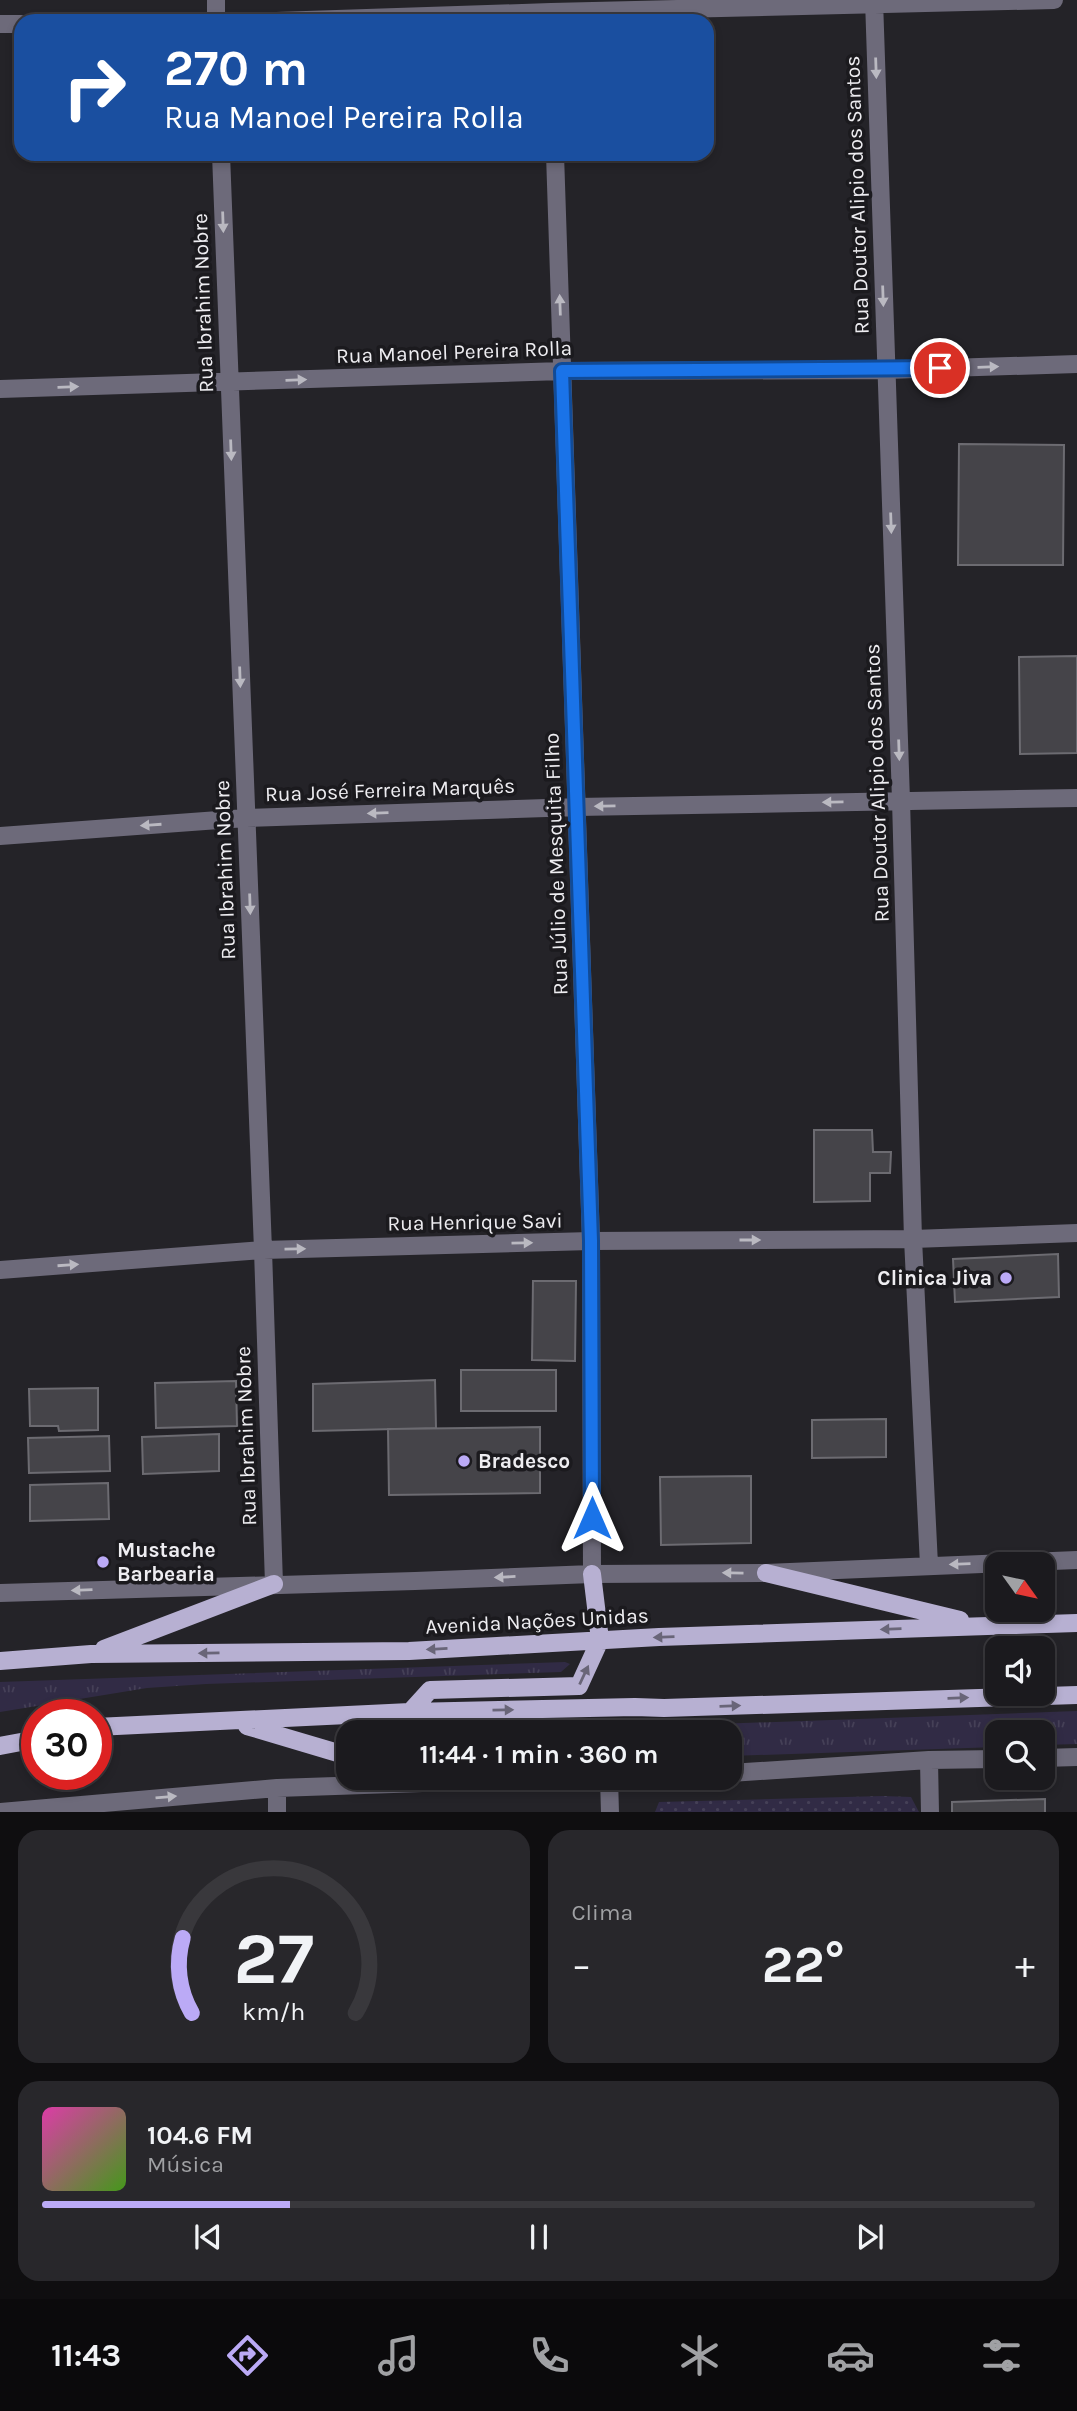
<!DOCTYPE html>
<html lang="pt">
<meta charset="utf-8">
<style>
body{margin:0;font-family:Karla,sans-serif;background:#28272b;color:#f1f3f6;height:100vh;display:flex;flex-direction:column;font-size:26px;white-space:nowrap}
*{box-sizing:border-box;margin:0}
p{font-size:23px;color:#a0a1a4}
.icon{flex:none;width:38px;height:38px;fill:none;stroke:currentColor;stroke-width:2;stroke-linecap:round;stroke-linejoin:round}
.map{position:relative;height:1812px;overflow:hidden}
.drawer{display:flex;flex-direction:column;gap:18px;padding:18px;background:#0f0e10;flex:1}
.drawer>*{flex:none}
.top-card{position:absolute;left:14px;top:14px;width:700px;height:147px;border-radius:21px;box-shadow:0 4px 10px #0003,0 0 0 2px #39383c;background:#1a4fa0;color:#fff;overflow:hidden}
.needle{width:46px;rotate:123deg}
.tools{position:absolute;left:985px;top:1552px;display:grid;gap:14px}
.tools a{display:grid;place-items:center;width:70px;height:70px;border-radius:14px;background:#1b1a1e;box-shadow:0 4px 10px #0003,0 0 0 2px #39383c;font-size:35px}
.speed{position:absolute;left:21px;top:1699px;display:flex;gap:14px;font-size:35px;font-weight:700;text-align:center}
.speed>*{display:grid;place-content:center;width:91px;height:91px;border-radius:50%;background:#1b1a1e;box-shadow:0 4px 10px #0003,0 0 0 2px #39383c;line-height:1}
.speed .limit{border:10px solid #d22;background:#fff;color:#111}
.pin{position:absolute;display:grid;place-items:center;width:60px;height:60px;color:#fff;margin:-30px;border:4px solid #fff;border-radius:50%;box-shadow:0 2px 7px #0007}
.me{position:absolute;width:77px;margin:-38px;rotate:0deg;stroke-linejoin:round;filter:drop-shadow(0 0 5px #0008)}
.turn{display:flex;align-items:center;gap:24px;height:147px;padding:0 35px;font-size:32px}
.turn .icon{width:91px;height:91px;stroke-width:2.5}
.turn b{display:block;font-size:49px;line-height:60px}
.big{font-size:52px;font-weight:700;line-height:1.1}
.drawer .widget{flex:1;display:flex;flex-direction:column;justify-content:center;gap:10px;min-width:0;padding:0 24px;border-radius:21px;background:#28272b}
.drawer .dial{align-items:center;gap:0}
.dial svg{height:182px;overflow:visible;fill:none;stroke:#39383c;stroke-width:7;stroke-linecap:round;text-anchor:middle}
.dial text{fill:#f1f3f6;stroke:none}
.song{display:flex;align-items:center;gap:21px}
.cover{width:84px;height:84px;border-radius:10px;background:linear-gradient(135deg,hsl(320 70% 55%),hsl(100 70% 35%))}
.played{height:7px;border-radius:4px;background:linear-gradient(90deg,#bbaaf6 25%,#39383c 25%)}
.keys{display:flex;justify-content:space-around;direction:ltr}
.heat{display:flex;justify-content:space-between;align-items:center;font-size:38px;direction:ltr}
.drawer .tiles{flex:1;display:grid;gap:18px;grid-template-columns:1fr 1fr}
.widget:last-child{grid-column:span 2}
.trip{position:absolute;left:336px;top:1720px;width:406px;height:70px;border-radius:21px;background:#1b1a1e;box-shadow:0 4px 10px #0003,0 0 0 2px #39383c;font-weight:700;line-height:70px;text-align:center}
.tab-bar{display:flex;height:112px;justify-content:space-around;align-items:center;background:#0b0a0c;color:#a0a1a4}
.tab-bar .icon{width:49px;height:49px}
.tab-bar .selected{color:#bbaaf6}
.tab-bar b{font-size:32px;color:#f1f3f6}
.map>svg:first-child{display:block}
.grass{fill:url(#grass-tufts)}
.park{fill:url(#park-dots)}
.building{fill:#454449;stroke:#6c6b71;stroke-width:2}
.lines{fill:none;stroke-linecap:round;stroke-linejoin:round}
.minor{stroke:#6d6a7a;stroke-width:18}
.major{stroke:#b7b0d2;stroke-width:18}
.oneway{fill:#bab9c1}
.oneway2{fill:#696578}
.route-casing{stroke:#114b97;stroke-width:18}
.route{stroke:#1a73e8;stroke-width:12}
.poi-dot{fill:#bbaaf6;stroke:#1b1a1e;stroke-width:2.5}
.labels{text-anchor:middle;stroke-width:7;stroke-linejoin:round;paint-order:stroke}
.street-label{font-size:21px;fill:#eeedf1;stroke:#1b1a1e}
.poi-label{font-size:21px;font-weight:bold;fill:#eeedf1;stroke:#1b1a1e;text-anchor:start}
</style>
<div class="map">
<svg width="1077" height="1813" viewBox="0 0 1077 1813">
<defs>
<pattern id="grass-tufts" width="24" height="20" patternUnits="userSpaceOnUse" patternTransform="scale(1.75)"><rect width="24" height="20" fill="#312b45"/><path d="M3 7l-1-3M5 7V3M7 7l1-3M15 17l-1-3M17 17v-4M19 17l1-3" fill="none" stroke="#454057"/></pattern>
<pattern id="park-dots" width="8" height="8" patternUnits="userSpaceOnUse" patternTransform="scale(1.75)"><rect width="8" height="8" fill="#312b45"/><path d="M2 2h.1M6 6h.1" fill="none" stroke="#454057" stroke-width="1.8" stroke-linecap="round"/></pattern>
</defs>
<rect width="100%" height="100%" fill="#242328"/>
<path class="grass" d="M 565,1662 L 570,1664 L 561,1672 L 206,1684 L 147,1688 L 0,1712 L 0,1682 Z
M 1077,1711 L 1077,1744 L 1043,1745 L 1043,1732 L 998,1732 L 997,1747 L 730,1756 L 730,1732 L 414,1732 L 568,1731 L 635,1727 Z"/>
<path class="park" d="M 883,1796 L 911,1797 L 919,1812 L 655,1812 L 659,1802 Z"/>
<path class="building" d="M 959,444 L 1064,445 L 1063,565 L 958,565 Z
M 1077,656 L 1077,753 L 1020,754 L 1019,657 Z
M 814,1130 L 872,1130 L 873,1152 L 891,1152 L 890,1173 L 870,1173 L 870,1201 L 814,1202 Z
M 1058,1254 L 1059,1297 L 955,1302 L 953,1259 Z
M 533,1281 L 576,1281 L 575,1361 L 532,1360 Z
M 461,1370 L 556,1370 L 556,1411 L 461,1411 Z
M 435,1380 L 436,1428 L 313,1431 L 313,1384 Z
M 236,1381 L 237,1426 L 156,1428 L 155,1383 Z
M 98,1388 L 98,1430 L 59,1431 L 58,1426 L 30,1426 L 29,1389 Z
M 886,1419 L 886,1457 L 812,1458 L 812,1420 Z
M 540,1427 L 540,1493 L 389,1495 L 388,1429 Z
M 219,1434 L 219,1471 L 143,1474 L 142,1437 Z
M 109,1436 L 110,1471 L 29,1473 L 28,1438 Z
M 751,1476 L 751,1543 L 661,1545 L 660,1477 Z
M 108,1483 L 109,1519 L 30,1521 L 30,1485 Z
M 1045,1799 L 1045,1813 L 952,1813 L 952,1802 Z"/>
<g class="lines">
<path class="minor" d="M 874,0 L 901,800 L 913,1239 L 929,1565
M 216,21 L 216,0
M 276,21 L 551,12 L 1054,0
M 0,24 L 21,24
M 221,154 L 263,1250 L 274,1584
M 555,154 L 591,1241 L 592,1574
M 0,389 L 562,371 L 885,370 L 1077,364
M 0,836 L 246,818 L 577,807 L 1077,798
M 0,1270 L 263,1250 L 591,1241 L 913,1239 L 1077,1233
M 0,1593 L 415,1581 L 592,1574 L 766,1573 L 1077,1560
M 1043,1758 L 1077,1757
M 929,1760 L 930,1813
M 730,1773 L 929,1760 L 998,1759
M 609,1778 L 610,1813
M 277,1788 L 277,1813
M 0,1812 L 277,1788 L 566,1778"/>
<path class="major" d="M 766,1573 L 960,1620
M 104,1649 L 274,1584
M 0,1661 L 91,1654 L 409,1651 L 659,1637 L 1077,1623
M 410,1712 L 430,1690 L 579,1686 L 600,1640 L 592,1574
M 247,1726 L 348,1756
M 96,1727 L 410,1712 L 635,1707 L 664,1708 L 1077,1695
M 0,1746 L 37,1739
M 423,1778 L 437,1782"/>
</g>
<defs><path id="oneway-solid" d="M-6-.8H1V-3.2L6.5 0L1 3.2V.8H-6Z" transform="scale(1.75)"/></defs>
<g class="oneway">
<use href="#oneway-solid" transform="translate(876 68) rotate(88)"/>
<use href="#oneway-solid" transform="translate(223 222) rotate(88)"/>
<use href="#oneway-solid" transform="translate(883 296) rotate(88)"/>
<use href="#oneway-solid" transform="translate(560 305) rotate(-92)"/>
<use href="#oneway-solid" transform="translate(988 367) rotate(-2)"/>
<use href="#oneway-solid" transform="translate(296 380) rotate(-2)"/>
<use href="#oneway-solid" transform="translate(68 387) rotate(-2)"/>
<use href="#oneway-solid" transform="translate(231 450) rotate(88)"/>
<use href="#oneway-solid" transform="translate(891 523) rotate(88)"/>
<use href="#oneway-solid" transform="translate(240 677) rotate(88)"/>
<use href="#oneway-solid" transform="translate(899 750) rotate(88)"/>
<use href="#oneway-solid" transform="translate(833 802) rotate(179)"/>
<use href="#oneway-solid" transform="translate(605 806) rotate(179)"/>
<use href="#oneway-solid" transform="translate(378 813) rotate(178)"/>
<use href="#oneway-solid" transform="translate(151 825) rotate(176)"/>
<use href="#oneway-solid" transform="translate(250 904) rotate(88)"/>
<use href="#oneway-solid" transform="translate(750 1240)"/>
<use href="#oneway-solid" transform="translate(522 1243) rotate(-1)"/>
<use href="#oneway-solid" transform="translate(295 1249) rotate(-1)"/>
<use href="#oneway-solid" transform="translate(68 1265) rotate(-4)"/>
<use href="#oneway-solid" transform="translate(960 1564) rotate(178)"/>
<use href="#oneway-solid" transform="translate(733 1573) rotate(-179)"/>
<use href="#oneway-solid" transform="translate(505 1577) rotate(177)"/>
<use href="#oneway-solid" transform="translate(82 1590) rotate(178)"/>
<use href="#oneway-solid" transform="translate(166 1797) rotate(-5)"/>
</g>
<g class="oneway2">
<use href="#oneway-solid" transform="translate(891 1629) rotate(178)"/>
<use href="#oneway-solid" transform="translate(664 1637) rotate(178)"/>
<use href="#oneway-solid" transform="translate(437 1649) rotate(177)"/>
<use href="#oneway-solid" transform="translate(209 1653) rotate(179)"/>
<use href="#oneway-solid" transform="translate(584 1675) rotate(-65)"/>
<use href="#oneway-solid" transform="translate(958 1698) rotate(-2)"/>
<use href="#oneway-solid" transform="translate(730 1706) rotate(-2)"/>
<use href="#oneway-solid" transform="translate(503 1710) rotate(-1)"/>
</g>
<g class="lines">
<defs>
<path id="route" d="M 592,1518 L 591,1241 L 562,371 L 940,368"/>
</defs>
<use href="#route" class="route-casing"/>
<use href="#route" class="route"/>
</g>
<g class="poi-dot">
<circle cx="1006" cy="1278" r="7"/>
<circle cx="464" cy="1461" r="7"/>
<circle cx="103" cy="1562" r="7"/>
</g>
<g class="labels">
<g class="street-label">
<text transform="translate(857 195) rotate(-92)" y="7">Rua Doutor Alipio dos Santos</text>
<text transform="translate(203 303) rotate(-92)" y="7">Rua Ibrahim Nobre</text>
<text transform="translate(454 352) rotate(-2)" y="7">Rua Manoel Pereira Rolla</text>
<text transform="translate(877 783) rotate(-92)" y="7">Rua Doutor Alipio dos Santos</text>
<text transform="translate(390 790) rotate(-2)" y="7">Rua José Ferreira Marquês</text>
<text transform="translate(556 864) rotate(-92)" y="7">Rua Júlio de Mesquita Filho</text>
<text transform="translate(225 870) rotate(-92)" y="7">Rua Ibrahim Nobre</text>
<text transform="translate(475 1222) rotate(-1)" y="7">Rua Henrique Savi</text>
<text transform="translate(246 1436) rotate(-92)" y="7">Rua Ibrahim Nobre</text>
<text transform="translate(537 1621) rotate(-3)" y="7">Avenida Nações Unidas</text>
</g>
<g class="poi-label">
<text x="992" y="1285" text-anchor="end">Clinica Jiva</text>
<text x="478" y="1468">Bradesco</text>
<text x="117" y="1557">Mustache<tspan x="117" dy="24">Barbearia</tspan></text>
</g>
</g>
</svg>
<div class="tools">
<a><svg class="needle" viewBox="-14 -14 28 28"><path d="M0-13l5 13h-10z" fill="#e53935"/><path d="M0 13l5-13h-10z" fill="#a0a1a4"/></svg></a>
<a><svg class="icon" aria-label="sound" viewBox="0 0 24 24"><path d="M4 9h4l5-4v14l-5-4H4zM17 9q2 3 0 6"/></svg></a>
<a><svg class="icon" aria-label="search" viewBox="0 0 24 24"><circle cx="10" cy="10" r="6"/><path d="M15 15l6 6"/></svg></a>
</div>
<div class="speed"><div class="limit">30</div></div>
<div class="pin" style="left:940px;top:368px;background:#d93025"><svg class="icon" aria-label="arrive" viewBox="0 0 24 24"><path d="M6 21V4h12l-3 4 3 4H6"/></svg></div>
<svg class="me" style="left:592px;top:1518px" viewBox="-20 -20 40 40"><path d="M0-17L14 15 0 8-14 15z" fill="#1a73e8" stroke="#fff" stroke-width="4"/></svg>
<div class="trip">11:44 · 1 min · 360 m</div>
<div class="top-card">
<div class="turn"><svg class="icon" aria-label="right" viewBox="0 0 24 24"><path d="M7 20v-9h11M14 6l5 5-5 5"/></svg><div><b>270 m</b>Rua Manoel Pereira Rolla</div></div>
</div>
</div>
<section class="drawer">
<div class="tiles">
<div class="widget dial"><svg viewBox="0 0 100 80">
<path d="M14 69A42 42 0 1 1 86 69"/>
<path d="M14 69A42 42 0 0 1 10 36" stroke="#bbaaf6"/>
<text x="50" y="56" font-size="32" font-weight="700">27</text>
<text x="50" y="72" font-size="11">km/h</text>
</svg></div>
<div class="widget"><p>Clima</p>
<div class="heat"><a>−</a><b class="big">22°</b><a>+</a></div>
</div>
<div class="widget">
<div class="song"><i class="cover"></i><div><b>104.6 FM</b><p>Música</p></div></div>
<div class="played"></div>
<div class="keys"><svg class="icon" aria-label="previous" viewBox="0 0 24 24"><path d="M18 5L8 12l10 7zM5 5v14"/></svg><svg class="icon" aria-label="pause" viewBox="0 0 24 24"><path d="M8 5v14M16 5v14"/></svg><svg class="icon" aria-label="next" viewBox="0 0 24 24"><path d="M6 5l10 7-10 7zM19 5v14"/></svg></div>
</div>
</div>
</section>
<nav class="tab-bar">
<b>11:43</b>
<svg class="icon selected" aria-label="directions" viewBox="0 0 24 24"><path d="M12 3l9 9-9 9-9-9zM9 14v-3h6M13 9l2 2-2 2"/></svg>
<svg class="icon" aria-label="music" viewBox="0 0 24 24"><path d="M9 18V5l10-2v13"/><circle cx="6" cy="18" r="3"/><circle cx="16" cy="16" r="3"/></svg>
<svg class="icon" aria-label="phone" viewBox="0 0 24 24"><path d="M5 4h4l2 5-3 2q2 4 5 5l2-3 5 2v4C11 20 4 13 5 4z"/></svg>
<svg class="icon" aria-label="climate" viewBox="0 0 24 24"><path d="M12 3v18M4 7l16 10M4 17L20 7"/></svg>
<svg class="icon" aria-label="car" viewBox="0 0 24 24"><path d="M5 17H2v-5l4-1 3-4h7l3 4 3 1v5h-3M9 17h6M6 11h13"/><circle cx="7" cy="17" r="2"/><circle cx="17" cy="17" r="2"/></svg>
<svg class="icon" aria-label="filters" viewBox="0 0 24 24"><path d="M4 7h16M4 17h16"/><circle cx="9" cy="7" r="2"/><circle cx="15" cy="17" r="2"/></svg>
</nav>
